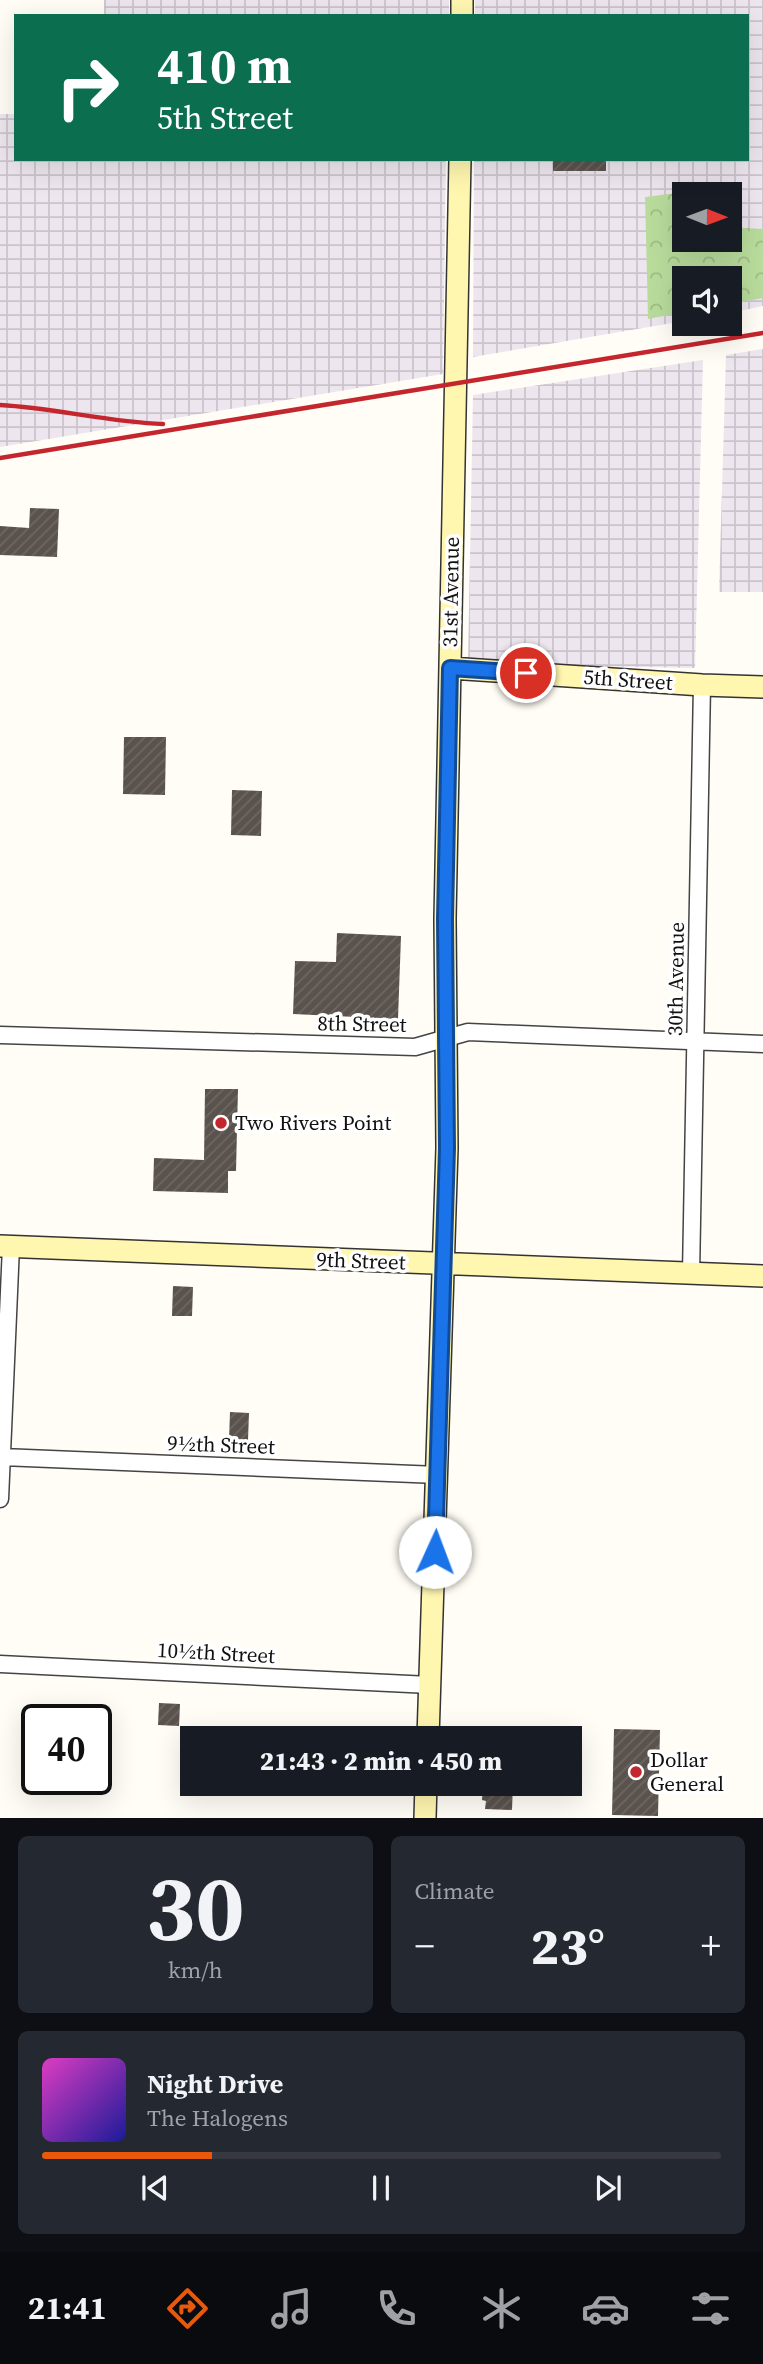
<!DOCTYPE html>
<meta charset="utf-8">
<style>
body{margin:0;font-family:"Source Serif 4",serif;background:#242831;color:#f1f3f6;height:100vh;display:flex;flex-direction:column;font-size:26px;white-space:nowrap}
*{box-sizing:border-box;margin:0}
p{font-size:23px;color:#9ea1a6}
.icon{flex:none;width:38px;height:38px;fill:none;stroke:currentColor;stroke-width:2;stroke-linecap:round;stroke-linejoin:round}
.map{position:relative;height:1818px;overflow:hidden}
.details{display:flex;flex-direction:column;gap:18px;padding:18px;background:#0d0f14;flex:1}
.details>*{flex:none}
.top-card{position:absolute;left:14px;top:14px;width:735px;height:147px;border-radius:0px;box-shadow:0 7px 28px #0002;background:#0b6e4f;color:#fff;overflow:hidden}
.needle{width:46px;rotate:91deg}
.fabs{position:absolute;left:672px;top:182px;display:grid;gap:14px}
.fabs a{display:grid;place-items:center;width:70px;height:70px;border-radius:0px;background:#171b24;box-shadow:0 7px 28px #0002;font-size:35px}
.speed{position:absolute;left:21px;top:1704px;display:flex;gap:14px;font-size:35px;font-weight:700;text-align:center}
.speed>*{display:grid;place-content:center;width:91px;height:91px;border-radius:50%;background:#171b24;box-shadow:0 7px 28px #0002;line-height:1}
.speed .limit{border:4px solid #111;border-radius:10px;background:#fff;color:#111}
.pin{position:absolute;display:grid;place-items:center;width:60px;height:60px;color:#fff;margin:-30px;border:4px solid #fff;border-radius:50%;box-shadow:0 2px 7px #0007}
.me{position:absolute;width:77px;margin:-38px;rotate:2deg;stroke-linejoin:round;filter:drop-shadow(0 0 5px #0008)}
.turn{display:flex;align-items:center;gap:24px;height:147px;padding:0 28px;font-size:32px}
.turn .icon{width:91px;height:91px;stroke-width:2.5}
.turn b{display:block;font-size:49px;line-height:60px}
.big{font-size:52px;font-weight:800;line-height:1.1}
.details .tile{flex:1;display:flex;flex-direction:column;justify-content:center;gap:10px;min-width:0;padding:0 24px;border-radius:10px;background:#242831}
.details .dial{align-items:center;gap:0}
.dial b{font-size:91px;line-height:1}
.song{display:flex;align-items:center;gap:21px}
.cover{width:84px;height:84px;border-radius:10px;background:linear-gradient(135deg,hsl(310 70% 55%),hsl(240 70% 35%))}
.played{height:7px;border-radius:4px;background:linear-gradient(90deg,#ea580c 25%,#363941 25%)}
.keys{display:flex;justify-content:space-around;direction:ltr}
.heat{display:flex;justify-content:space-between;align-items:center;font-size:38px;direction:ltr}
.details .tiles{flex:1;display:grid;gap:18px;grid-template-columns:1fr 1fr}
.tile:last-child{grid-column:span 2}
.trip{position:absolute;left:180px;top:1726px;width:402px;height:70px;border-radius:0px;background:#171b24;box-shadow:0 7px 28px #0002;font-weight:800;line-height:70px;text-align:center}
.dock{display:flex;height:112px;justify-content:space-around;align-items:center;background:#090b0e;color:#9ea1a6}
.dock .icon{width:49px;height:49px}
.dock .current{color:#ea580c}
.dock b{font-size:32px;color:#f1f3f6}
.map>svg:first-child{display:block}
.industrial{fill:url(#industrial-grid);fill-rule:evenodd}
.forest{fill:url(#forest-crowns)}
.building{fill:url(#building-hatch)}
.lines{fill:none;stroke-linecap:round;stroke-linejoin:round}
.street-casing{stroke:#444;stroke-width:19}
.secondary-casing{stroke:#333;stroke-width:24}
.street{stroke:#fff;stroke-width:16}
.secondary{stroke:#fff6b0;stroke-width:21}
.rail{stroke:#c4262e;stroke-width:4.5}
.route-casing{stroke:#114b97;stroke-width:18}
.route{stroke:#1a73e8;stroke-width:12}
.poi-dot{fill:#c4262e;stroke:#fff;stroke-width:2.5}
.labels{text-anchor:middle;stroke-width:7;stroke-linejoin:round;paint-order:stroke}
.street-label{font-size:21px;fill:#111;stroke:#fff}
.poi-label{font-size:21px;fill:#111;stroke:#fff;text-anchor:start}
</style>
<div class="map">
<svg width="763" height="1818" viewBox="0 0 763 1818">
<defs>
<pattern id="industrial-grid" width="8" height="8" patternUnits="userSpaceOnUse" patternTransform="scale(1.75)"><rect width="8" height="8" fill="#eee6ef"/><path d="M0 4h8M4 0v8" fill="none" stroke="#cbc4cc"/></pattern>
<pattern id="forest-crowns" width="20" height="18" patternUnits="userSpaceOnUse" patternTransform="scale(1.75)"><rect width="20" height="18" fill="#b9dc9c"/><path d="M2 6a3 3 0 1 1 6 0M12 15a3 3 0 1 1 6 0" fill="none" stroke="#9ebc85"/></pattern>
<pattern id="building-hatch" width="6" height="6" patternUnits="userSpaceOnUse" patternTransform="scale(1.75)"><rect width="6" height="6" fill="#5a524d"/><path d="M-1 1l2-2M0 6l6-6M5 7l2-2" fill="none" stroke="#6d6662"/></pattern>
</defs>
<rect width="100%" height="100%" fill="#fffdf5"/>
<path class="industrial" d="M 104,0 L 449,0 L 449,16 L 104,16 Z
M 475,0 L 763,0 L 763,306 L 730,313 L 730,278 L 684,278 L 684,321 L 473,357 L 474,159 L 747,159 L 747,16 L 475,16 ZM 684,194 L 730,194 L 730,240 L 684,240 Z
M 0,114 L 16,114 L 16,159 L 446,159 L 443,374 L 0,447 Z
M 763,349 L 763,592 L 719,592 L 726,355 Z
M 703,360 L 695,668 L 468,664 L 473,395 Z"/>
<path class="forest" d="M 677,193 L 684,199 L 684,240 L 730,240 L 730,227 L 763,229 L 763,298 L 730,304 L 730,278 L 684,278 L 684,312 L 648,319 L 645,197 Z"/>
<path class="building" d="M 553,159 L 606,159 L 606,171 L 553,171 Z
M 30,508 L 59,509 L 57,557 L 0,555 L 0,526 L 29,528 Z
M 124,737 L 166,737 L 165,795 L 123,794 Z
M 232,790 L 262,791 L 261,836 L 231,835 Z
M 337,933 L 401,936 L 398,1019 L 293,1014 L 295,961 L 336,962 Z
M 205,1089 L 238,1089 L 236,1171 L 228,1171 L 228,1193 L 153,1191 L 154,1158 L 204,1160 Z
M 173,1286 L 193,1287 L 192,1316 L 172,1316 Z
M 230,1412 L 249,1413 L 248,1440 L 229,1440 Z
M 159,1703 L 180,1704 L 179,1726 L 158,1725 Z
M 614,1729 L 660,1730 L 658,1816 L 612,1815 Z
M 483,1783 L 513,1783 L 512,1810 L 485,1809 L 486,1801 L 482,1800 Z"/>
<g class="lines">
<defs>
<path id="street" d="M 0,1035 L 415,1047 L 468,1032 L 763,1044
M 691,1274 L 702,685
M 2,1457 L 438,1475
M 0,1499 L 11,1246
M 0,1664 L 430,1685"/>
<path id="secondary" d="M 462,16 L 462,0
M 450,668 L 702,685 L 763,687
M 0,1246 L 763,1276
M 428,1738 L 447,1148 L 445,919 L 460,159
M 425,1818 L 426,1783"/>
</defs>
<use href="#street" class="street-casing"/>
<use href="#secondary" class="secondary-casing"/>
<use href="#street" class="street"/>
<use href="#secondary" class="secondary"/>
<path class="rail" d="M 0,405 C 55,408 108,422 163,424
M 0,458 L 763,333"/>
</g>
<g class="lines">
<defs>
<path id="route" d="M 435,1552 L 447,1148 L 445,919 L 450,668 L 526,673"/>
</defs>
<use href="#route" class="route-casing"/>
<use href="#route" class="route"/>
</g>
<g class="poi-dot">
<circle cx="221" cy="1123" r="7"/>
<circle cx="636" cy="1772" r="7"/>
</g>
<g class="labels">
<g class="street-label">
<text transform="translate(451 592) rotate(-89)" y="7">31st Avenue</text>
<text transform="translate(628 680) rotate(4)" y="7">5th Street</text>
<text transform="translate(676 979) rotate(-89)" y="7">30th Avenue</text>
<text transform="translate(362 1024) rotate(1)" y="7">8th Street</text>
<text transform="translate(361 1261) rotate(2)" y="7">9th Street</text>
<text transform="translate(221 1445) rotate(2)" y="7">9½th Street</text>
<text transform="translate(216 1653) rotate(3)" y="7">10½th Street</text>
</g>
<g class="poi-label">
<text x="235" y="1130">Two Rivers Point</text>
<text x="650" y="1767">Dollar<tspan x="650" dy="24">General</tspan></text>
</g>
</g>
</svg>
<div class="fabs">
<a><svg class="needle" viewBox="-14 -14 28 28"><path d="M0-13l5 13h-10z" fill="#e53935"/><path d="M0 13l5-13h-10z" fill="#9ea1a6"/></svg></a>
<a><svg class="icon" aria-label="sound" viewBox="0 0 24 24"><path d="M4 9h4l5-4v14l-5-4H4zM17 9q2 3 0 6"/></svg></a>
</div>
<div class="speed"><div class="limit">40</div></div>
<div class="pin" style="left:526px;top:673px;background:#d93025"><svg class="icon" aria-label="arrive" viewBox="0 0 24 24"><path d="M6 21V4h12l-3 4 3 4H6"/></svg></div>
<svg class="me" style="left:435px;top:1552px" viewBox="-20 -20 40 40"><circle r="19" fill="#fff"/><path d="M0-13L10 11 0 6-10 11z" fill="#1a73e8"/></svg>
<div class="trip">21:43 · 2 min · 450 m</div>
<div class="top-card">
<div class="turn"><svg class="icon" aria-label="right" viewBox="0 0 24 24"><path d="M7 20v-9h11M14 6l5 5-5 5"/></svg><div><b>410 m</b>5th Street</div></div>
</div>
</div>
<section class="details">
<div class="tiles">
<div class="tile dial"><b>30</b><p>km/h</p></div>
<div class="tile"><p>Climate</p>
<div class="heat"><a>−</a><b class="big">23°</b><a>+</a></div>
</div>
<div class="tile">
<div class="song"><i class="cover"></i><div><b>Night Drive</b><p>The Halogens</p></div></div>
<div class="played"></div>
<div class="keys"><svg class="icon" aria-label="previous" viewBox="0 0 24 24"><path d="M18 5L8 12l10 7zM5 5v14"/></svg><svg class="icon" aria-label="pause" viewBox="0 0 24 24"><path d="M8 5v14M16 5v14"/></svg><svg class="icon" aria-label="next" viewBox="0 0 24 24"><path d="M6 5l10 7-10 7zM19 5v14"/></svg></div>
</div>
</div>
</section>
<nav class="dock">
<b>21:41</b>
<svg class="icon current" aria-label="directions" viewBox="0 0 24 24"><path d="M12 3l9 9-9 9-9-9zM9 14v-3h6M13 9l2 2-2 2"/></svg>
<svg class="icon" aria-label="music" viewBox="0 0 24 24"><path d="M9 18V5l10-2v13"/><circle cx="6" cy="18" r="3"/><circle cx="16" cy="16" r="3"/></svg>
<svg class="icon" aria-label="phone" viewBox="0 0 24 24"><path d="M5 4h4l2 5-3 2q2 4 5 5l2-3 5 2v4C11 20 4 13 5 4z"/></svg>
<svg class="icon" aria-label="climate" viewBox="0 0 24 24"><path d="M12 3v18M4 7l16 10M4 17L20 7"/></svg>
<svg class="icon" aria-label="car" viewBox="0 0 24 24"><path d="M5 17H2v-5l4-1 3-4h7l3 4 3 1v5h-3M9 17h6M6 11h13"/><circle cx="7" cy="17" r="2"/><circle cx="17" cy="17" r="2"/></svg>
<svg class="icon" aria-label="filters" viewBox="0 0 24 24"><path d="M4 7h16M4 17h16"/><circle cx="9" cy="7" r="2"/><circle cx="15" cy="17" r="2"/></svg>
</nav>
